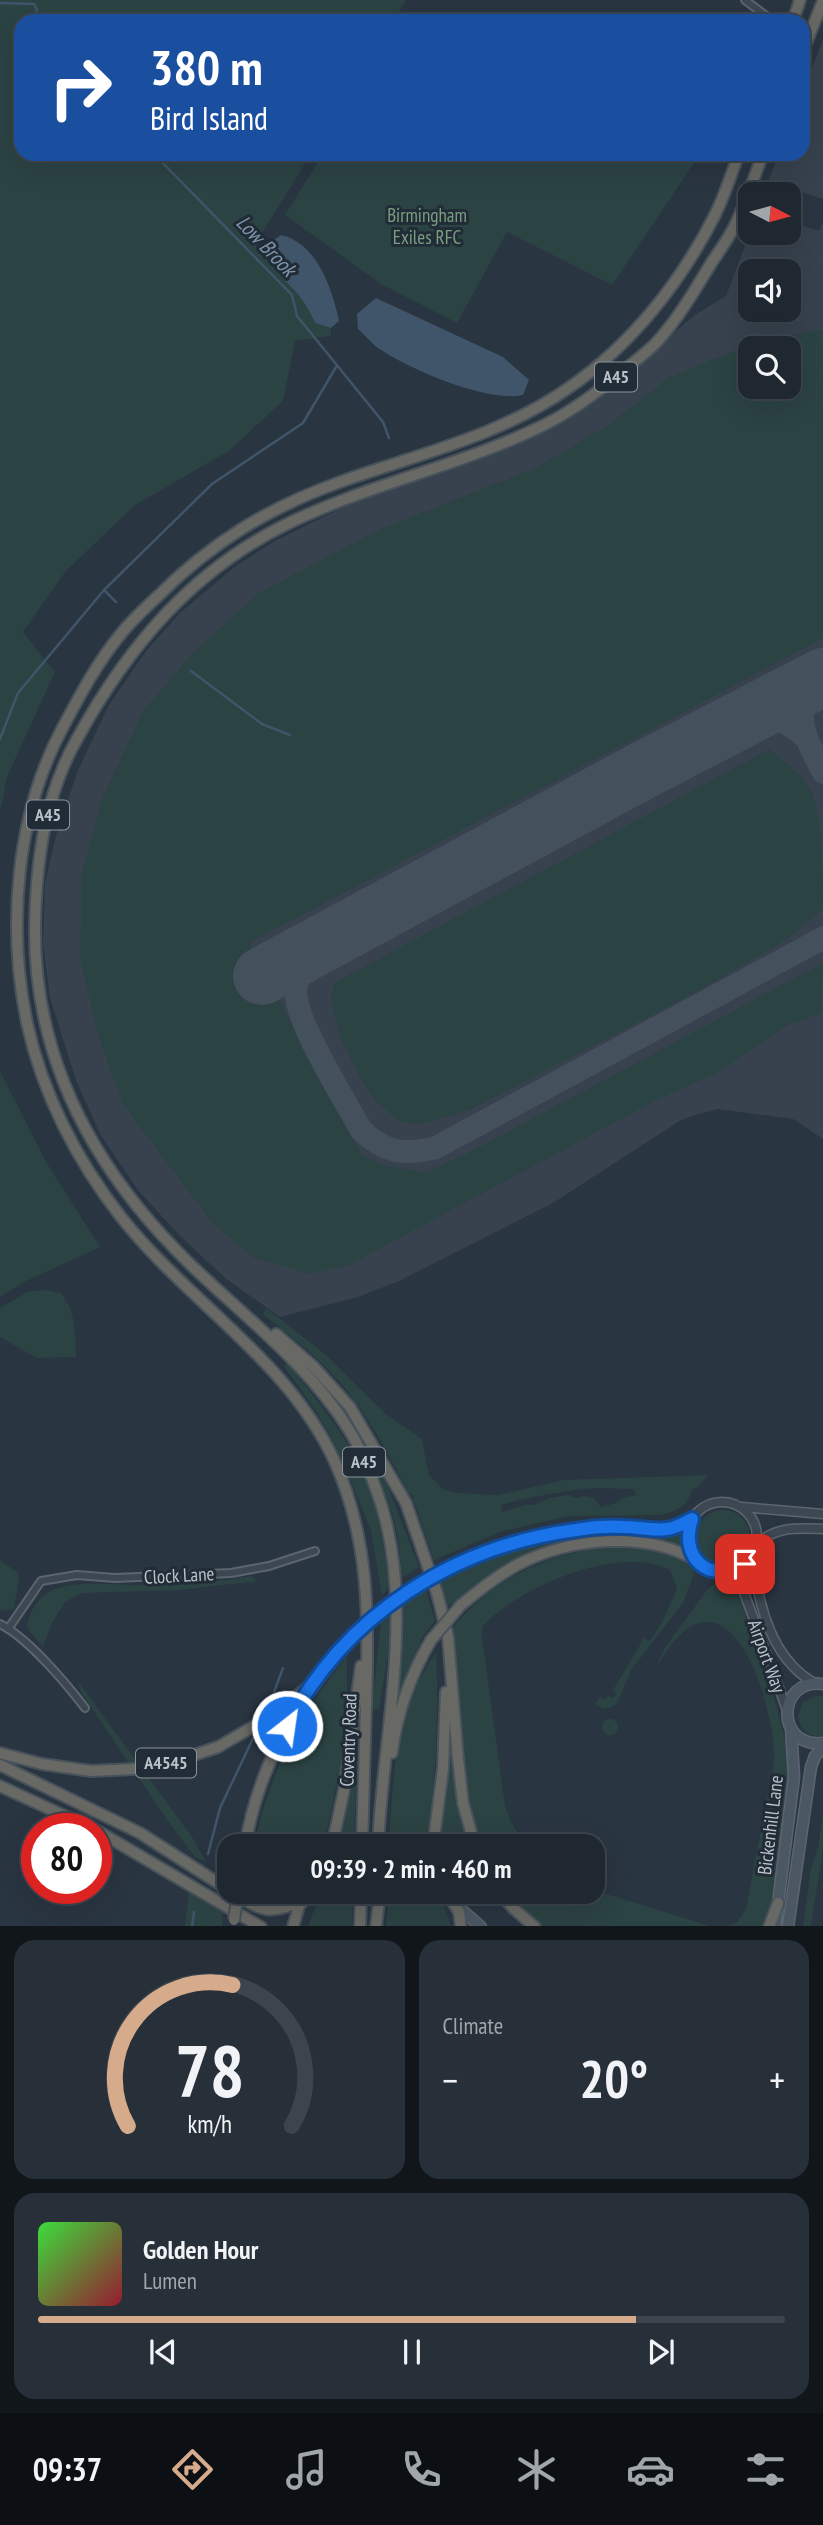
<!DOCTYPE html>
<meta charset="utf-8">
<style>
body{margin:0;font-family:"PT Sans Narrow",sans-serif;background:#273039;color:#f1f3f6;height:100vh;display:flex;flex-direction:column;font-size:26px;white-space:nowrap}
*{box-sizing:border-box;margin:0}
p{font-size:23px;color:#a1a6ab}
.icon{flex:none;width:38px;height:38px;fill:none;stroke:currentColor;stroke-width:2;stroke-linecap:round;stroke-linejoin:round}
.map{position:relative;height:1926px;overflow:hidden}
.details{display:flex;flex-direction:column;gap:14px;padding:14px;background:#11161b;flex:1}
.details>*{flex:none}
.banner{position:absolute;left:14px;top:14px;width:796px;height:147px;border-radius:21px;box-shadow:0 7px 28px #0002,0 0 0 2px #3c444d;background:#1a4fa0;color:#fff;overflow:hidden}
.needle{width:46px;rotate:96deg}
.fabs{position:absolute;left:738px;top:182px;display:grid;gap:14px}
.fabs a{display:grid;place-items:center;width:63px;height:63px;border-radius:14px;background:#1f2831;box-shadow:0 7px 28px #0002,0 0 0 2px #3c444d;font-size:35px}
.speed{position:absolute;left:21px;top:1813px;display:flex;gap:14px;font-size:35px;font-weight:700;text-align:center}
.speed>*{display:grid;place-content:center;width:91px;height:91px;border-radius:50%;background:#1f2831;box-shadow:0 7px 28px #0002,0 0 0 2px #3c444d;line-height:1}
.speed .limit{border:10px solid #d22;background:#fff;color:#111}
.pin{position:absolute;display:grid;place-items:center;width:60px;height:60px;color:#fff;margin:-30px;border-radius:14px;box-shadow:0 4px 10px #0006}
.me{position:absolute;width:77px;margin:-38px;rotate:30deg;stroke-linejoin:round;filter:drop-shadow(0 0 5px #0008)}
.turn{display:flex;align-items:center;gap:24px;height:147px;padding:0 21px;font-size:32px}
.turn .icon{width:91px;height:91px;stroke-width:2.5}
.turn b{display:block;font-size:49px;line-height:60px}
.big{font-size:52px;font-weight:800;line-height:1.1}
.details .tile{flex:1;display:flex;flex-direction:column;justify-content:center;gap:10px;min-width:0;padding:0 24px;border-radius:21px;background:#273039}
.details .dial{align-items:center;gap:0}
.dial svg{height:182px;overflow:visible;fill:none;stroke:#3c444d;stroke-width:7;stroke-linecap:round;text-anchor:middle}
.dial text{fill:#f1f3f6;stroke:none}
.song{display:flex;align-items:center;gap:21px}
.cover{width:84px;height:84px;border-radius:10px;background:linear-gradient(135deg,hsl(120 70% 55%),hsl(350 70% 35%))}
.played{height:7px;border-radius:4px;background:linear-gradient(90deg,#d6ab8b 80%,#3c444d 80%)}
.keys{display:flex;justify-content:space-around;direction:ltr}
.heat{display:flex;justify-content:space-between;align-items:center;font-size:38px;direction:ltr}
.details .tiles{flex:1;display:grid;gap:14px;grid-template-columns:1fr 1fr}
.tile:last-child{grid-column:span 2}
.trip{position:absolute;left:217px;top:1834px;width:388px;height:70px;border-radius:21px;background:#1f2831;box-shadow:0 7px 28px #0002,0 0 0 2px #3c444d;font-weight:800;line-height:70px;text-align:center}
.tabs{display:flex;height:112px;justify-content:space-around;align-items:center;background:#0c1014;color:#a1a6ab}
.tabs .icon{width:49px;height:49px}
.tabs .current{color:#d6ab8b}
.tabs b{font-size:32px;color:#f1f3f6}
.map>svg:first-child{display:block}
.airport{fill:#37424e;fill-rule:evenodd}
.green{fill:#2c4343;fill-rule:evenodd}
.water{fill:#405569}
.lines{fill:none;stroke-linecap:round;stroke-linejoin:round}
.stream{stroke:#405569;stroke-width:2.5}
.taxiway{stroke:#44505c;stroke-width:23}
.runway{stroke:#44505c;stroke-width:58}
.minor-casing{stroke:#5b656e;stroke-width:10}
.tertiary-casing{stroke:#5b656e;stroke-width:11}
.secondary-casing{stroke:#5b656e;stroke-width:13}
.trunk-casing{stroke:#47525b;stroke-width:14}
.minor{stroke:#3d4751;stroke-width:6}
.tertiary{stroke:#3d4751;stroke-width:8}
.secondary{stroke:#4b5763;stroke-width:10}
.trunk{stroke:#686865;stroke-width:10}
.trunk-bridge-casing{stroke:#47525b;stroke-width:14;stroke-linecap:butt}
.trunk-bridge{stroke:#686865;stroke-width:10}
.route-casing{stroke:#114b97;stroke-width:18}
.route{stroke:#1a73e8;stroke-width:12}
.labels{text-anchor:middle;stroke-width:6;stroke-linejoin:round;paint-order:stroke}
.shield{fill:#212c36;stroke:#8c959e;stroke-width:2}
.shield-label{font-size:18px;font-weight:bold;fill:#bac2cb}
.park-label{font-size:19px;fill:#7a9f7f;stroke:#212c36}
.street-label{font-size:19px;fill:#bac2cb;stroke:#212c36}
.water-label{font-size:21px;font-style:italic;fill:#7d96ab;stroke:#212c36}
</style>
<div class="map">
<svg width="823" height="1927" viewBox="0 0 823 1927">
<rect width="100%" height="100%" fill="#293541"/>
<path class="airport" d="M 823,40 L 823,199 L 768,181 L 779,154 L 803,154 L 803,91 Z
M 823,222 L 823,1139 L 793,1119 L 718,1109 L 698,1114 L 681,1120 L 553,1203 L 399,1281 L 358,1297 L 280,1317 L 225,1278 L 180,1236 L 138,1190 L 100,1134 L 76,1080 L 50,998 L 43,944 L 45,883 L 56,836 L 78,770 L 109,705 L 146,651 L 180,613 L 237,565 L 275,541 L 351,503 L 473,462 L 513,446 L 548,428 L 597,397 L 695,315 L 726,296 L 751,230 L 751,233 L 789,233 L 789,230 L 794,231 L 797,224 L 819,231 ZM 751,271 L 789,271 L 789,310 L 751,310 ZM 751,348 L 789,348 L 789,387 L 751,387 Z"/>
<path class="green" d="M 0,0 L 406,0 L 393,21 L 21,21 L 21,154 L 311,154 L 255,244 L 303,300 L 315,323 L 331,328 L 331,336 L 295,341 L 283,401 L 229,451 L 135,505 L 65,572 L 23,632 L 55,672 L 7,777 L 0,813 Z
M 323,154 L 684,154 L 696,160 L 612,285 L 507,232 L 457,323 L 381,284 L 285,215 Z
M 823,329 L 823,638 L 249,943 L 361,1154 L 385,1166 L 426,1172 L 465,1155 L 823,963 L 821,1013 L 786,1026 L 719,1072 L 660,1098 L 349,1265 L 310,1274 L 252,1257 L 211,1221 L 122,1103 L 98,1035 L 80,958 L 82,873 L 103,796 L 144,710 L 192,654 L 257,594 L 381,529 L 536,468 L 610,424 L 668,378 L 751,344 ZM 751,348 L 789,348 L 789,387 L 751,387 Z
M 770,749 C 785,762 802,775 812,792 C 823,826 823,871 823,909 L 787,939 L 698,991 L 471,1109 L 422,1124 L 401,1122 L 376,1102 L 360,1077 L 342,1041 L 334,1013 L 331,993 L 336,982 Z
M 0,1071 L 46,1162 L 100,1247 L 26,1281 L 0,1297 Z
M 45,1290 L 61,1293 C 77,1314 75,1332 76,1357 L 36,1358 L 0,1337 L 0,1308 L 27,1292 Z
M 266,1308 L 325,1354 L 386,1414 L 422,1439 L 429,1475 L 444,1490 L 459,1493 L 498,1495 L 563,1480 L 708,1475 L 698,1487 L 692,1489 C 689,1506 674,1513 659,1515 L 570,1516 L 502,1531 L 434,1560 L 411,1493 L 408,1493 C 391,1458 371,1421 347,1391 C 324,1361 292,1338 263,1314 ZM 593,1488 L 633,1489 L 637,1495 L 622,1498 L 616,1503 L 601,1507 L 594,1498 L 584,1496 L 576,1498 L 568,1495 L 549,1498 L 533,1505 L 524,1505 L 502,1512 L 501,1505 C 530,1497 562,1491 593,1488 Z
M 287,1363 C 312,1394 338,1425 357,1460 C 377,1499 383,1544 390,1586 L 382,1596 L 371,1530 L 352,1484 L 332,1439 L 316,1411 L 284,1366 Z
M 314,1372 L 348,1411 L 379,1464 L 419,1567 L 402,1578 C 400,1562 400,1545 396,1529 C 383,1470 351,1418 312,1373 Z
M696 1537a27 27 0 1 1 54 0a27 27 0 1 1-54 0Z
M 682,1530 L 682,1548 L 654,1540 L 547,1549 L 454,1606 L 451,1603 L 446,1609 L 439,1580 C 490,1550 548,1534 608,1532 C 632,1531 659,1539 682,1530 Z
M 624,1546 C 647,1548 685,1548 694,1574 L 683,1603 L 631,1670 L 618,1702 L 612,1707 L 604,1709 L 595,1704 L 600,1697 L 604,1700 L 608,1696 L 613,1698 L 617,1693 L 613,1690 L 644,1638 L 650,1641 L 661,1624 L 677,1589 L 670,1570 C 619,1544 519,1587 483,1626 L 482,1637 L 505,1806 L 511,1822 L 526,1846 L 481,1846 L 467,1791 L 451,1630 C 493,1576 556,1549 624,1546 Z
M 0,1560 L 18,1573 L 19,1577 L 14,1609 L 0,1611 Z
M 251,1576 L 258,1581 L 179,1590 L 82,1593 L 65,1602 L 52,1623 L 43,1647 L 27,1628 C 29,1609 40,1594 58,1588 C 83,1580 112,1585 138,1585 C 176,1585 213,1583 251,1576 Z
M 717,1582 L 724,1582 L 736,1595 L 739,1593 L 750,1632 L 775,1701 L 789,1754 L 789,1773 L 775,1881 L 766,1926 L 727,1926 L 737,1922 L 746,1909 C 752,1875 759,1842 765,1808 C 768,1791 774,1772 774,1755 C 774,1721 748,1610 699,1623 C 679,1629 666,1653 655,1669 L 664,1649 L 707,1590 Z
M 426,1590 L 435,1621 L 423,1636 L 396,1701 L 395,1701 L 403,1605 Z
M 391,1613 L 388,1653 L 379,1709 L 372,1709 L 381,1621 Z
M 436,1652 C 439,1718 437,1781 425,1846 L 389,1846 C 392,1797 393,1747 410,1700 C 416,1683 427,1667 436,1652 Z
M 347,1656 L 347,1712 L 340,1768 L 324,1846 L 254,1846 C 269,1772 301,1714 347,1656 Z
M 77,1680 L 192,1837 L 206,1862 L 195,1857 L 165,1817 L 81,1692 Z
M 815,1696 L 823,1696 L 823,1736 C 808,1738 800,1730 798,1716 L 803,1702 Z
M602 1727a8 8 0 1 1 16 0a8 8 0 1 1-16 0Z
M 451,1723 L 461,1812 L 467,1839 L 448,1846 L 438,1846 L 450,1768 Z
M 357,1751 L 354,1846 L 340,1846 Z
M 823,1815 L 823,1849 L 811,1926 L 803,1926 L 811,1868 L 818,1847 Z
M 593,1891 L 610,1895 L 710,1926 L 542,1926 L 517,1906 L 505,1892 Z
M 189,1892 L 223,1913 L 222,1926 L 185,1926 Z
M 249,1892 L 297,1892 C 281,1905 267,1907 248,1900 Z
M 352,1892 L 352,1926 L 309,1926 C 315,1900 324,1892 352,1892 Z
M 389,1892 L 431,1892 L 444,1906 L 451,1926 L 386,1926 Z"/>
<path class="water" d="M 281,235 C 317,243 332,288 339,321 L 331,328 L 315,323 C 311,315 307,306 301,298 C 286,278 266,270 271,242 Z
M 376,298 L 503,357 L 529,380 L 523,395 C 488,403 408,369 378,348 C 371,343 365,335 358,329 L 357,314 Z"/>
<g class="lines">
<path class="stream" d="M 0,3 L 34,4 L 37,10 L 35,21
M 154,154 L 292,295 L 297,316 L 383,422 L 389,438
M 104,590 L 116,602
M 191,671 L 262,724 L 290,735
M 0,739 L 18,693 L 104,590 L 212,484 L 303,423 L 336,367
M 274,1692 L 283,1668
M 264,1714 L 269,1704
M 208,1854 L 220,1808 L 257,1730
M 192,1927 L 194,1912"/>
<path class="taxiway" d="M 820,678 C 789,713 805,736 823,772
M 737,722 C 766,714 781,716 804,736
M 325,944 C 312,958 299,968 296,988 C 291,1015 346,1102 361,1130 C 385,1153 403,1155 435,1148 L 823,938"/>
<path class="runway" d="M 262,976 L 638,773 L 823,677"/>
<defs>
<path id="minor" d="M 745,0 L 773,21
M 0,1624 C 28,1638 66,1683 85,1708
M 8,1629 L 41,1581 L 77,1575 L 115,1578 L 231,1573 L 269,1566 L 315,1551"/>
<path id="tertiary" d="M687 1537a35 35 0 1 1 70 0a35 35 0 1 1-70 0Z
M 742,1507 L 823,1514
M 757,1544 C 776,1526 798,1528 823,1529
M 753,1554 C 757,1601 770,1658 814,1683
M 720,1572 L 732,1577 L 742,1587 L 787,1710"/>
<path id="secondary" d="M 823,1684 C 776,1678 775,1748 823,1743
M 456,1905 L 481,1927
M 775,1927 L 794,1777 L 791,1728
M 788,1927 L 811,1767 L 815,1756 L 823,1748"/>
<path id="trunk" d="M 793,21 L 800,0
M 803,51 L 823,1
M 276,1334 L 313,1366 L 350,1407 L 406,1503 L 437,1593 L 448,1637 L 458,1759 L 463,1803 L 475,1846
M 464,1560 L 523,1540 L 554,1533 L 602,1527 L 667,1529 L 692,1519
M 461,1605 C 479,1590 498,1575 519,1564 C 571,1538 646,1530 697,1561
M 0,1753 L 42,1764 L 91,1771 L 155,1768 L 218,1747 L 256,1725 L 313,1684
M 392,1753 C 397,1712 410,1676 431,1640
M 0,1765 L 140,1833 L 229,1890
M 0,1786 L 93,1829
M 96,1830 L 261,1927
M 245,1846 C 259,1764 297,1700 351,1639
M 332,1846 L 344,1790 L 361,1666
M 362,1846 C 363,1799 365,1752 366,1705 C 369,1621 370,1539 334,1460 C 287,1359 188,1302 121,1217 C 77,1161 42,1093 27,1023 C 7,926 16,814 63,727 C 80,695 97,663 120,635 C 131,621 145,608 158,596 C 212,542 268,508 340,482 C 418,454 501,436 570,387 C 632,344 681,282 715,215 C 725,195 731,174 739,154
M 378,1846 C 383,1730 418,1601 376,1489 C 369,1470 360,1447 349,1430 C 310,1366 244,1316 191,1265 C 96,1173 34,1063 35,928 C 36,863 44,797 77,739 C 127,648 191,571 287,524 C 369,484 460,466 542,426 C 571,412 598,392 623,371 C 634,362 646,353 656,343 C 678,319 695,290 712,262 C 720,250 729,238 735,225 C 746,203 754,177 763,154
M 433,1846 L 443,1769 L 446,1692
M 232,1892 C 262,1911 268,1916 303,1900
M 446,1892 L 459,1912 L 461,1927
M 499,1892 L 514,1909 L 535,1927
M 293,1927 L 299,1906 L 311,1892
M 360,1927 L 361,1892
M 376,1927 L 380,1892
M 769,1927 L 778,1903"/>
</defs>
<use href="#minor" class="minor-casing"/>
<use href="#tertiary" class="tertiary-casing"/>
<use href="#secondary" class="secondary-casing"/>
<use href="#trunk" class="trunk-casing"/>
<use href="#minor" class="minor"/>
<use href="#tertiary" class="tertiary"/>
<use href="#secondary" class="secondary"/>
<use href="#trunk" class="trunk"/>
<defs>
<path id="trunk-bridge" d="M 351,1639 C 385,1606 421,1580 464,1560
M 431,1640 L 461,1605
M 234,1920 L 238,1892"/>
</defs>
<use href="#trunk-bridge" class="trunk-bridge-casing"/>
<use href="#trunk-bridge" class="trunk-bridge"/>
</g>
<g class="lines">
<defs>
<path id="route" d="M 287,1726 C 344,1615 454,1546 576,1530 C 592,1527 608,1526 624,1527 C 638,1527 653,1531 667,1529 C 676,1528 684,1523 692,1519 C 679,1558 709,1585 745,1564"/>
</defs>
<use href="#route" class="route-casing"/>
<use href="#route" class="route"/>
</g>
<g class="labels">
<g class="shield">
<rect x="595" y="362.5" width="42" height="29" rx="5"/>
<rect x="27" y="800.5" width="42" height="29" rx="5"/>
<rect x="343" y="1447.5" width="42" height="29" rx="5"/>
<rect x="136" y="1748.5" width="60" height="29" rx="5"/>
</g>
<g class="shield-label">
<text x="616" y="383">A45</text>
<text x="48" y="821">A45</text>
<text x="364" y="1468">A45</text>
<text x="166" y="1769">A4545</text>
</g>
<g class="park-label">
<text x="427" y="222">Birmingham<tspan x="427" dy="22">Exiles RFC</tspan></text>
</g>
<g class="street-label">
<text transform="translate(179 1575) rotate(-3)" y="7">Clock Lane</text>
<text transform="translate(767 1656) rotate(70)" y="7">Airport Way</text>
<text transform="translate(348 1740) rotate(-88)" y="7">Coventry Road</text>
<text transform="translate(770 1825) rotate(-83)" y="7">Bickenhill Lane</text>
</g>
<g class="water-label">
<text transform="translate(266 246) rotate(46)" y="7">Low Brook</text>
</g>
</g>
</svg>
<div class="fabs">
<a><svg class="needle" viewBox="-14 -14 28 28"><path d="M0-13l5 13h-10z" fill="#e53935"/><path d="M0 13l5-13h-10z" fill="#a1a6ab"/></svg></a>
<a><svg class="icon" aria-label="sound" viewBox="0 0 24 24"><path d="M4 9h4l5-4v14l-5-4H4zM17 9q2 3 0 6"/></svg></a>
<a><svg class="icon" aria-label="search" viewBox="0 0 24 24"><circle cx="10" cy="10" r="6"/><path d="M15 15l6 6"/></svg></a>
</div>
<div class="speed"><div class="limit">80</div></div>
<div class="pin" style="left:745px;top:1564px;background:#d93025"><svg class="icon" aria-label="arrive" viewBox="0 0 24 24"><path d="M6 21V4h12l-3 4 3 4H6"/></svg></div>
<svg class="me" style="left:287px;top:1726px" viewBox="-20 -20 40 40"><circle r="17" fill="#1a73e8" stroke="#fff" stroke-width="3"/><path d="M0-11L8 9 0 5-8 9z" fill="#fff"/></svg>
<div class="trip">09:39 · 2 min · 460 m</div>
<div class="banner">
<div class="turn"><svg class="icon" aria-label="right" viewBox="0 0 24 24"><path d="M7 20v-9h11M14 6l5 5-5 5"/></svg><div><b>380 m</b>Bird Island</div></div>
</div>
</div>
<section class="details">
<div class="tiles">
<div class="tile dial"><svg viewBox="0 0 100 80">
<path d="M14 69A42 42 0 1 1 86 69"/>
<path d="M14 69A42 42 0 0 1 60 7" stroke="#d6ab8b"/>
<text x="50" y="56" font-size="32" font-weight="700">78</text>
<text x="50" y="72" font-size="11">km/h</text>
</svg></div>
<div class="tile"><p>Climate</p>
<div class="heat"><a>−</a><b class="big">20°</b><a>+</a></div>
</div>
<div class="tile">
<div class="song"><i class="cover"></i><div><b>Golden Hour</b><p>Lumen</p></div></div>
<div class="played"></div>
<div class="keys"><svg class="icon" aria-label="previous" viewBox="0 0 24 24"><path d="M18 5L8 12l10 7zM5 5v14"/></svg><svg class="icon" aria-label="pause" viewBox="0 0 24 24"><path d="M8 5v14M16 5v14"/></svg><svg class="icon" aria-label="next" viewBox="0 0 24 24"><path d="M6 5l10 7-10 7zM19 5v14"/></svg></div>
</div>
</div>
</section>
<nav class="tabs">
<b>09:37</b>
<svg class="icon current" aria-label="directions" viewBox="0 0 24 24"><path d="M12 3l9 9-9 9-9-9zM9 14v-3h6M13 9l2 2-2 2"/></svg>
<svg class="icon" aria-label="music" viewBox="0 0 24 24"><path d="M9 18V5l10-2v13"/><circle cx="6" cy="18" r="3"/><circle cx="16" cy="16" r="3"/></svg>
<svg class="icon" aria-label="phone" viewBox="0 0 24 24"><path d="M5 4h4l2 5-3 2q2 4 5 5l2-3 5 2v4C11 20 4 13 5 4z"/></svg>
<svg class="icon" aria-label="climate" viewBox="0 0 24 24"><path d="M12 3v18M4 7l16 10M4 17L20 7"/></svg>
<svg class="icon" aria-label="car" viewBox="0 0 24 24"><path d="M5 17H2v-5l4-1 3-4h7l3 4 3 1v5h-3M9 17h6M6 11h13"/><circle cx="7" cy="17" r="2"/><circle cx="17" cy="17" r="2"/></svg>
<svg class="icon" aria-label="filters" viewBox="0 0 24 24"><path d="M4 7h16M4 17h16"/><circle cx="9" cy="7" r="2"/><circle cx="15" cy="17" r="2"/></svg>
</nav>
